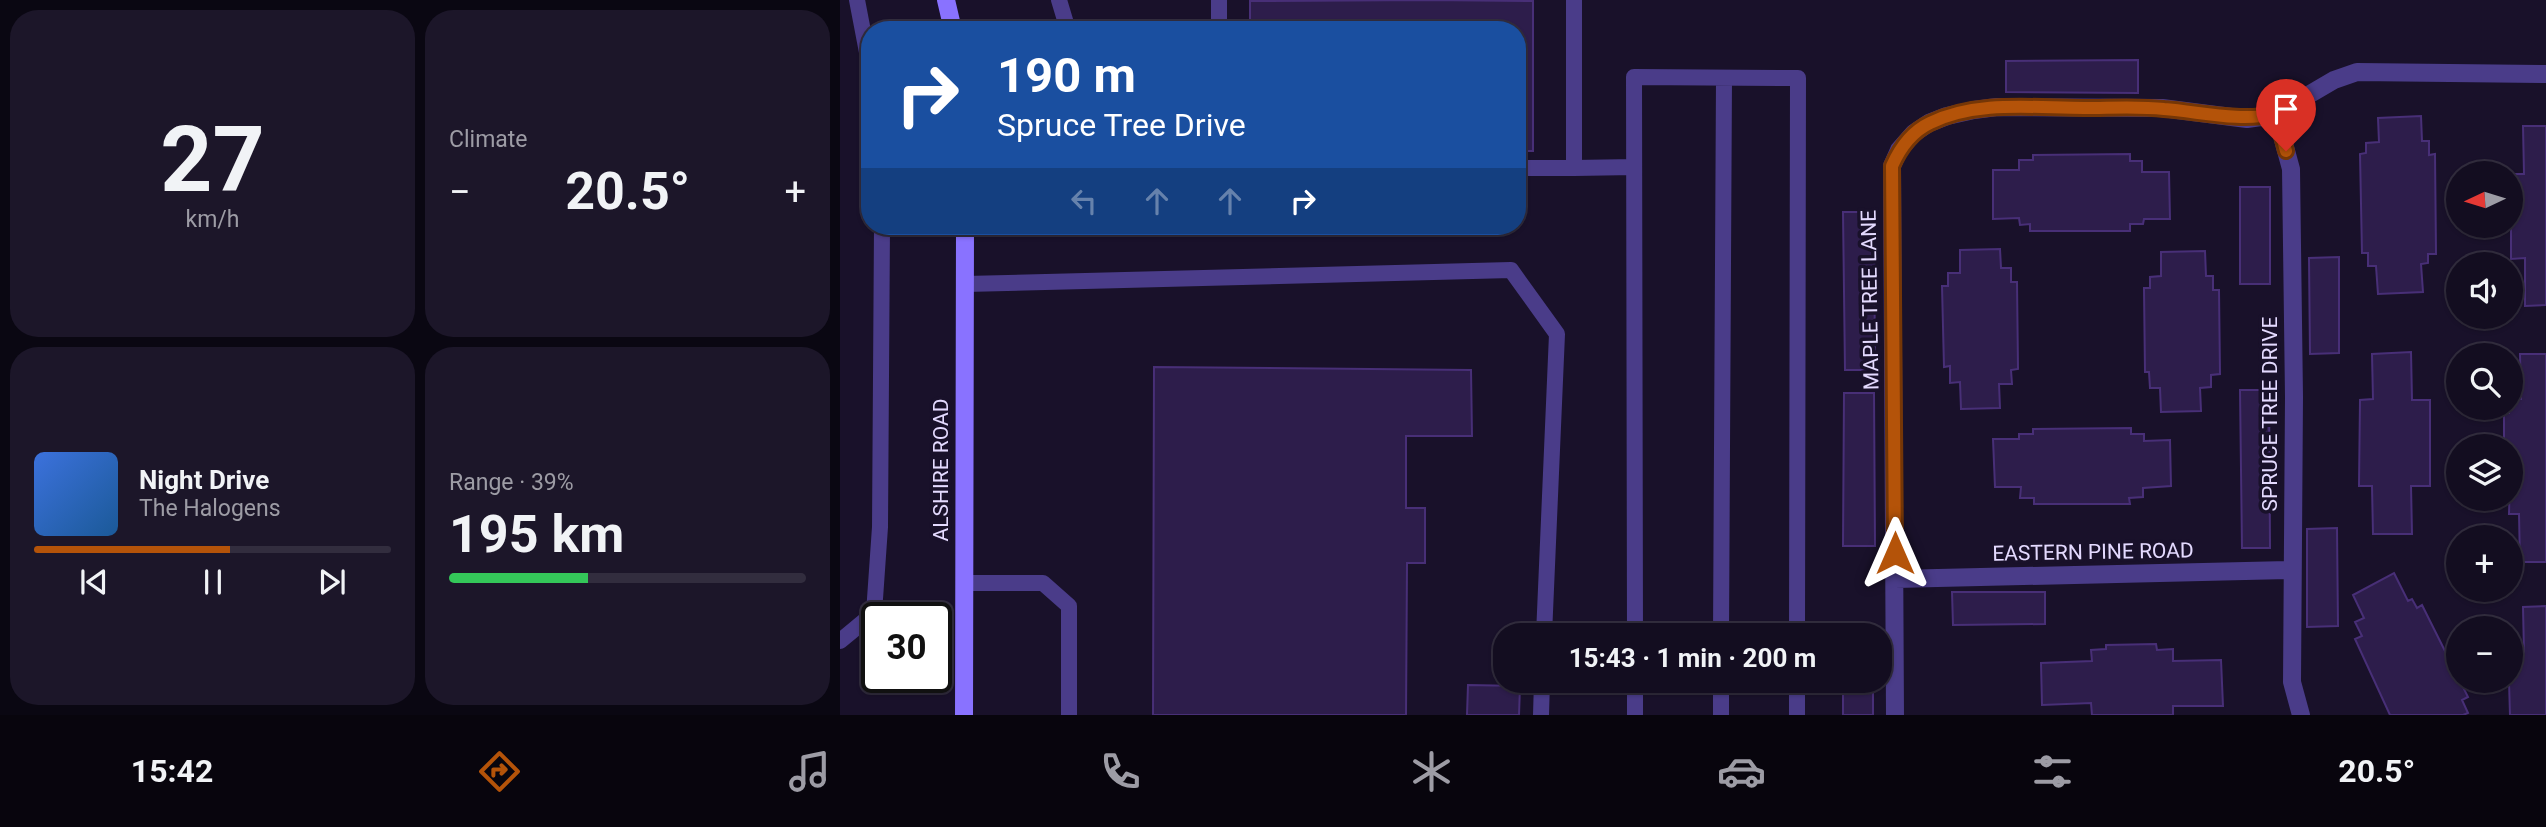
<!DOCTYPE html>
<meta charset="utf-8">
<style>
body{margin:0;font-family:Roboto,sans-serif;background:#1c1629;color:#f1f3f6;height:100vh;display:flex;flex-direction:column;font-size:26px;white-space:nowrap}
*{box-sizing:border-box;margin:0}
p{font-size:23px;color:#9d9ca5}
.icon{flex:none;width:38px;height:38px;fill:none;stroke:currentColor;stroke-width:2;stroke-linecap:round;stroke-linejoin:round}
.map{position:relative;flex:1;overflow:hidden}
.drawer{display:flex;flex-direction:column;gap:10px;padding:10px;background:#0a0712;width:840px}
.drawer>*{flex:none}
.top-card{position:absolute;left:21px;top:21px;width:665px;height:214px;border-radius:28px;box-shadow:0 2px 5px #0004,0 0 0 2px #322d3e;background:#1a4fa0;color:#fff;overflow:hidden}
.needle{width:46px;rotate:266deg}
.tools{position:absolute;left:1606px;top:161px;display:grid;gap:14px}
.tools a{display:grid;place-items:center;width:77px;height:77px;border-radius:50%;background:#130d20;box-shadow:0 2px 5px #0004,0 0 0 2px #322d3e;font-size:35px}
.speed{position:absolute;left:21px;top:602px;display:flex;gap:14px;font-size:35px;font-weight:700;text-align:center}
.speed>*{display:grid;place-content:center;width:91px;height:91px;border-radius:50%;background:#130d20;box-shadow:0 2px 5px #0004,0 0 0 2px #322d3e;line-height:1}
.speed .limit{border:4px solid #111;border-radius:10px;background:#fff;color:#111}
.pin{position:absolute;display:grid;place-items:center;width:60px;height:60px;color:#fff;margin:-72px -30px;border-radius:50% 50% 50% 0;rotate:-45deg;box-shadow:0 0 7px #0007}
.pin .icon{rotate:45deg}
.me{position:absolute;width:77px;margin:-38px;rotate:0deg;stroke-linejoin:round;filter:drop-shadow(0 0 5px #0008)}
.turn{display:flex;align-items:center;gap:24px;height:147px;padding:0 21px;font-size:32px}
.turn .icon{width:91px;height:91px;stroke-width:2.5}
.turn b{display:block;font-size:49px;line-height:60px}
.lanes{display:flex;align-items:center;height:66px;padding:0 21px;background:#0003;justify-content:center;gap:35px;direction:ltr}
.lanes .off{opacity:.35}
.big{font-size:52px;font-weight:700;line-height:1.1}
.drawer .tile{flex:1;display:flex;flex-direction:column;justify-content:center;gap:10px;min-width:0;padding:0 24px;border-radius:28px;background:#1c1629}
.drawer .dial{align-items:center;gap:0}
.dial b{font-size:91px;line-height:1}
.song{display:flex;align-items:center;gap:21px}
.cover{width:84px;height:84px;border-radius:10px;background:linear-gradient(135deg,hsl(220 70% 55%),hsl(210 70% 35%))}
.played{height:7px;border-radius:4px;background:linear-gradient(90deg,#b45309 55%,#322d3e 55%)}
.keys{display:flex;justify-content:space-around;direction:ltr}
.heat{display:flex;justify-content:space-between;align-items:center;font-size:38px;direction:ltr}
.charge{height:10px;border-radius:5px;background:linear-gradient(90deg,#34c759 39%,#322d3e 0)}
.drawer .tiles{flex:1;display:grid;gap:10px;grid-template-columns:repeat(2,1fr)}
.trip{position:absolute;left:653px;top:623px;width:399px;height:70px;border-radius:28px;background:#130d20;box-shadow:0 2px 5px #0004,0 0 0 2px #322d3e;font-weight:700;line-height:70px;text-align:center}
.dock{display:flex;height:112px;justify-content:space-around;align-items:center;background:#08050d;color:#9d9ca5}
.dock .icon{width:49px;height:49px}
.dock .on{color:#b45309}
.dock b{font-size:32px;color:#f1f3f6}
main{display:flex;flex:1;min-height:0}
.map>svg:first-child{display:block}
.building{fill:#2d1d4b;stroke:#482f77;stroke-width:2}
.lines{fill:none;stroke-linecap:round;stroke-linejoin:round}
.lane{stroke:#4a3c89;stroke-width:16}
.street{stroke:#4a3c89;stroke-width:18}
.secondary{stroke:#8972ff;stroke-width:18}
.route-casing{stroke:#753606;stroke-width:18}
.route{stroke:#b45309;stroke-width:12}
.labels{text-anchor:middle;stroke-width:7;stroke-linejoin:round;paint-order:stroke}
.street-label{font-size:21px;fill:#e4daff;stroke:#19112a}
</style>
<main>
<section class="drawer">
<div class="tiles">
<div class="tile dial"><b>27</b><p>km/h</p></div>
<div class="tile"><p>Climate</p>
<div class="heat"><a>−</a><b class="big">20.5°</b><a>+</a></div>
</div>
<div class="tile">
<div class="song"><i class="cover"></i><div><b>Night Drive</b><p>The Halogens</p></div></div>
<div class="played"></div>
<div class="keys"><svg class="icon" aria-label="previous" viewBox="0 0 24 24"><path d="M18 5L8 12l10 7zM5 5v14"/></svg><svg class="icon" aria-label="pause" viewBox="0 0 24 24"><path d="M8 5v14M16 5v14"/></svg><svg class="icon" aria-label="next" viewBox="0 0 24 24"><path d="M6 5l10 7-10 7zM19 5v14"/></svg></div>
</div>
<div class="tile"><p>Range · 39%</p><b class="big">195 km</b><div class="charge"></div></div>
</div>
</section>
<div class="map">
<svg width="1706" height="715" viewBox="0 0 1706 715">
<rect width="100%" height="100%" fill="#19112a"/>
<path class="building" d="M 589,0 L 693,1 L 693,151 L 677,151 L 677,30 L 410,30 L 410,1 Z
M 1298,60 L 1298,93 L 1166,92 L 1166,61 Z
M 1581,116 L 1582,141 L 1589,141 L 1589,155 L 1595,154 L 1596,254 L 1588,254 L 1588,263 L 1581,264 L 1583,292 L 1538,294 L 1536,266 L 1528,266 L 1528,253 L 1522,253 L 1520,154 L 1526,153 L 1526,143 L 1539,142 L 1538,118 Z
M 1683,126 L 1706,126 L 1706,305 L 1685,306 L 1685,258 L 1671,259 L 1671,174 L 1684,174 Z
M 1290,154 L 1290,161 L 1302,161 L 1302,172 L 1329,172 L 1330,219 L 1304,219 L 1303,224 L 1290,224 L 1290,231 L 1190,231 L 1190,224 L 1180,225 L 1179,218 L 1153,219 L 1153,170 L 1179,170 L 1179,160 L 1193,160 L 1193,155 Z
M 1400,187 L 1430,187 L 1430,284 L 1400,284 Z
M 1003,212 L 1034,212 L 1035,370 L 1005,370 Z
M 1160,249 L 1161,268 L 1171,268 L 1171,282 L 1177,282 L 1178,369 L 1171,370 L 1172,384 L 1159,384 L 1160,408 L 1121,409 L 1120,382 L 1110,383 L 1110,366 L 1104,367 L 1102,286 L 1108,286 L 1108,273 L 1120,273 L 1120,250 Z
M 1365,251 L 1366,276 L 1373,276 L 1373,290 L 1379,290 L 1380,374 L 1371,375 L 1371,387 L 1360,388 L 1361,411 L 1321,412 L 1320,388 L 1310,388 L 1309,372 L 1305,372 L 1304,288 L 1310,288 L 1310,277 L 1321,276 L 1321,252 Z
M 1499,257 L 1499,353 L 1470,354 L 1469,258 Z
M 1571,352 L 1572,400 L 1590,400 L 1590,486 L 1571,486 L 1572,534 L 1533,534 L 1532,486 L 1519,486 L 1520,400 L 1533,399 L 1532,354 Z
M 1680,354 L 1706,354 L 1706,562 L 1680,562 L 1679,514 L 1669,514 L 1671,446 L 1664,446 L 1664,413 L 1669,413 L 1671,399 L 1681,399 Z
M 314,367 L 631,370 L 632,436 L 566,436 L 566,508 L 585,508 L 585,563 L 567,563 L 566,715 L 313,715 Z
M 1400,390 L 1429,390 L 1430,548 L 1402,548 Z
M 1004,393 L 1034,393 L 1035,546 L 1003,546 Z
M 1291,428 L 1291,434 L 1304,434 L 1304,441 L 1330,440 L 1331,486 L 1303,488 L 1303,497 L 1289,498 L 1290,504 L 1194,504 L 1194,498 L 1180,498 L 1181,487 L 1155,487 L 1153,439 L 1179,439 L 1179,434 L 1193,434 L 1193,429 Z
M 1497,528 L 1498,626 L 1467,627 L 1467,529 Z
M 1554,573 L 1568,601 L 1572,599 L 1577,608 L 1582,605 L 1628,697 L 1622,700 L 1628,713 L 1623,715 L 1550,715 L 1515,639 L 1522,636 L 1515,622 L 1524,618 L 1513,595 Z
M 1112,592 L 1205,592 L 1205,624 L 1113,625 Z
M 1706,606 L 1706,715 L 1670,715 L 1669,681 L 1671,681 L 1671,669 L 1677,669 L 1677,653 L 1684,652 L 1683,607 Z
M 1003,633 L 1033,633 L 1033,635 L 1003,635 Z
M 1316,644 L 1317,650 L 1333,649 L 1333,661 L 1381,660 L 1383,706 L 1333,706 L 1333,715 L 1252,715 L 1251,703 L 1202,705 L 1201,663 L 1252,661 L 1251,650 L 1266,649 L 1266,645 Z
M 1003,681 L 1033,681 L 1033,715 L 1003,715 Z
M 628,685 L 680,686 L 679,715 L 627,715 Z"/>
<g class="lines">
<path class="lane" d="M 17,0 L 30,68
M 219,0 L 228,30
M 379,0 L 379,30
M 677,168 L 734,168 L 734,0
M 734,168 L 794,167
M 125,284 L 671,270 L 717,334 L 704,635
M 124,583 L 203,583 L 229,606 L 229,715
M 795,635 L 794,77 L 958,78 L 957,635
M 881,635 L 884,78
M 0,641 L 34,613 L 40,527 L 42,226
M 795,681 L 795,715
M 701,715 L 702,681
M 881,715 L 881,681
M 957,715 L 957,681"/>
<path class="street" d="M 1436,114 L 1451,169 L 1454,397 L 1452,682 L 1461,715
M 1055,579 L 1452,570
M 1055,715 L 1052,166 L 1059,150 L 1074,133 L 1089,123 L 1107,116 L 1134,110 L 1157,107 L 1322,108 L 1407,119 L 1421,117 L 1436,114 L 1494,80 L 1517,72 L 1706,74"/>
<path class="secondary" d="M 106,0 L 113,30
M 124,715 L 125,226"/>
</g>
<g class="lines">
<defs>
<path id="route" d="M 1055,553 L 1052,166 C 1060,148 1071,132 1090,123 C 1137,100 1194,108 1244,108 C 1270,108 1298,106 1324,109 C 1362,112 1398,122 1436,114 L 1446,151"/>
</defs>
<use href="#route" class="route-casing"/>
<use href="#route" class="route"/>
</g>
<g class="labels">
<g class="street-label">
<text transform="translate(1030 300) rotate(-91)" y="7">MAPLE TREE LANE</text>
<text transform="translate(1430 414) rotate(-90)" y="7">SPRUCE TREE DRIVE</text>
<text transform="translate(101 470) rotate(-90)" y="7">ALSHIRE ROAD</text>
<text transform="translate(1253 552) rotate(-1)" y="7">EASTERN PINE ROAD</text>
</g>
</g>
</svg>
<div class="tools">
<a><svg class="needle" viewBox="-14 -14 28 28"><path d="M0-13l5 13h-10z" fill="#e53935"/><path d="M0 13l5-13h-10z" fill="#9d9ca5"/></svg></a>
<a><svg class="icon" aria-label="sound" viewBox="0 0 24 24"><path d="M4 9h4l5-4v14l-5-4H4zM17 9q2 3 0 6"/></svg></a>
<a><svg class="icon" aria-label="search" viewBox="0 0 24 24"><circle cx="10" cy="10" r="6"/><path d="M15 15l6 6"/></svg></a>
<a><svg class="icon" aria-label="layers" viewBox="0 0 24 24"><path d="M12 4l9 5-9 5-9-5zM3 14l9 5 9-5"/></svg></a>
<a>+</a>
<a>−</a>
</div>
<div class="speed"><div class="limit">30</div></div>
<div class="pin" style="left:1446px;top:151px;background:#d93025"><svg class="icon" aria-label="arrive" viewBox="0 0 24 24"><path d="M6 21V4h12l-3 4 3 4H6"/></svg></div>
<svg class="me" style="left:1055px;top:553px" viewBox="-20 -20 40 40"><path d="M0-17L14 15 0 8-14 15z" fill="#b45309" stroke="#fff" stroke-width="4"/></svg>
<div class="trip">15:43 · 1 min · 200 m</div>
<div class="top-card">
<div class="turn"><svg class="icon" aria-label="right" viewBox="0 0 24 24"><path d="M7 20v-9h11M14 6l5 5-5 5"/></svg><div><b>190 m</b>Spruce Tree Drive</div></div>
<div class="lanes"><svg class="icon off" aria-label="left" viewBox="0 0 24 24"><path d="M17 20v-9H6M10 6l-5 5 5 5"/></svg><svg class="icon off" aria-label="ahead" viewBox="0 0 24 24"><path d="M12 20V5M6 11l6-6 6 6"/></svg><svg class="icon off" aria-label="ahead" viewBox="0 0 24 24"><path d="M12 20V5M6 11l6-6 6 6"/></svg><svg class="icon" aria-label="right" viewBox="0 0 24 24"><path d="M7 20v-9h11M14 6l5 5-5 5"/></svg></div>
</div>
</div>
</main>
<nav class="dock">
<b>15:42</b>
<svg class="icon on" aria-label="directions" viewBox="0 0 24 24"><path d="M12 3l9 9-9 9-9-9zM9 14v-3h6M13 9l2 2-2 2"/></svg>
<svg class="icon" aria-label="music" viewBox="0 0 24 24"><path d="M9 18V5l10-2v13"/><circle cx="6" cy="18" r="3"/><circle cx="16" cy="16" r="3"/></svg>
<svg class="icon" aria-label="phone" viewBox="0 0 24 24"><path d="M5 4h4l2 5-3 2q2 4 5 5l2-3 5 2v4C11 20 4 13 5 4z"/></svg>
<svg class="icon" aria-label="climate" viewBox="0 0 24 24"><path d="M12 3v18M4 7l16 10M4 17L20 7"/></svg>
<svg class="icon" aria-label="car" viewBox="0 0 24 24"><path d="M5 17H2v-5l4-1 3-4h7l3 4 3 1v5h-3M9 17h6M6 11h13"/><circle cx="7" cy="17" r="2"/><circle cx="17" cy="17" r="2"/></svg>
<svg class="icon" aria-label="filters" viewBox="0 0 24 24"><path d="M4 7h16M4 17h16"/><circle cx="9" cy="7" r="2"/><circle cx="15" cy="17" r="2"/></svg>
<b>20.5°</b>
</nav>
